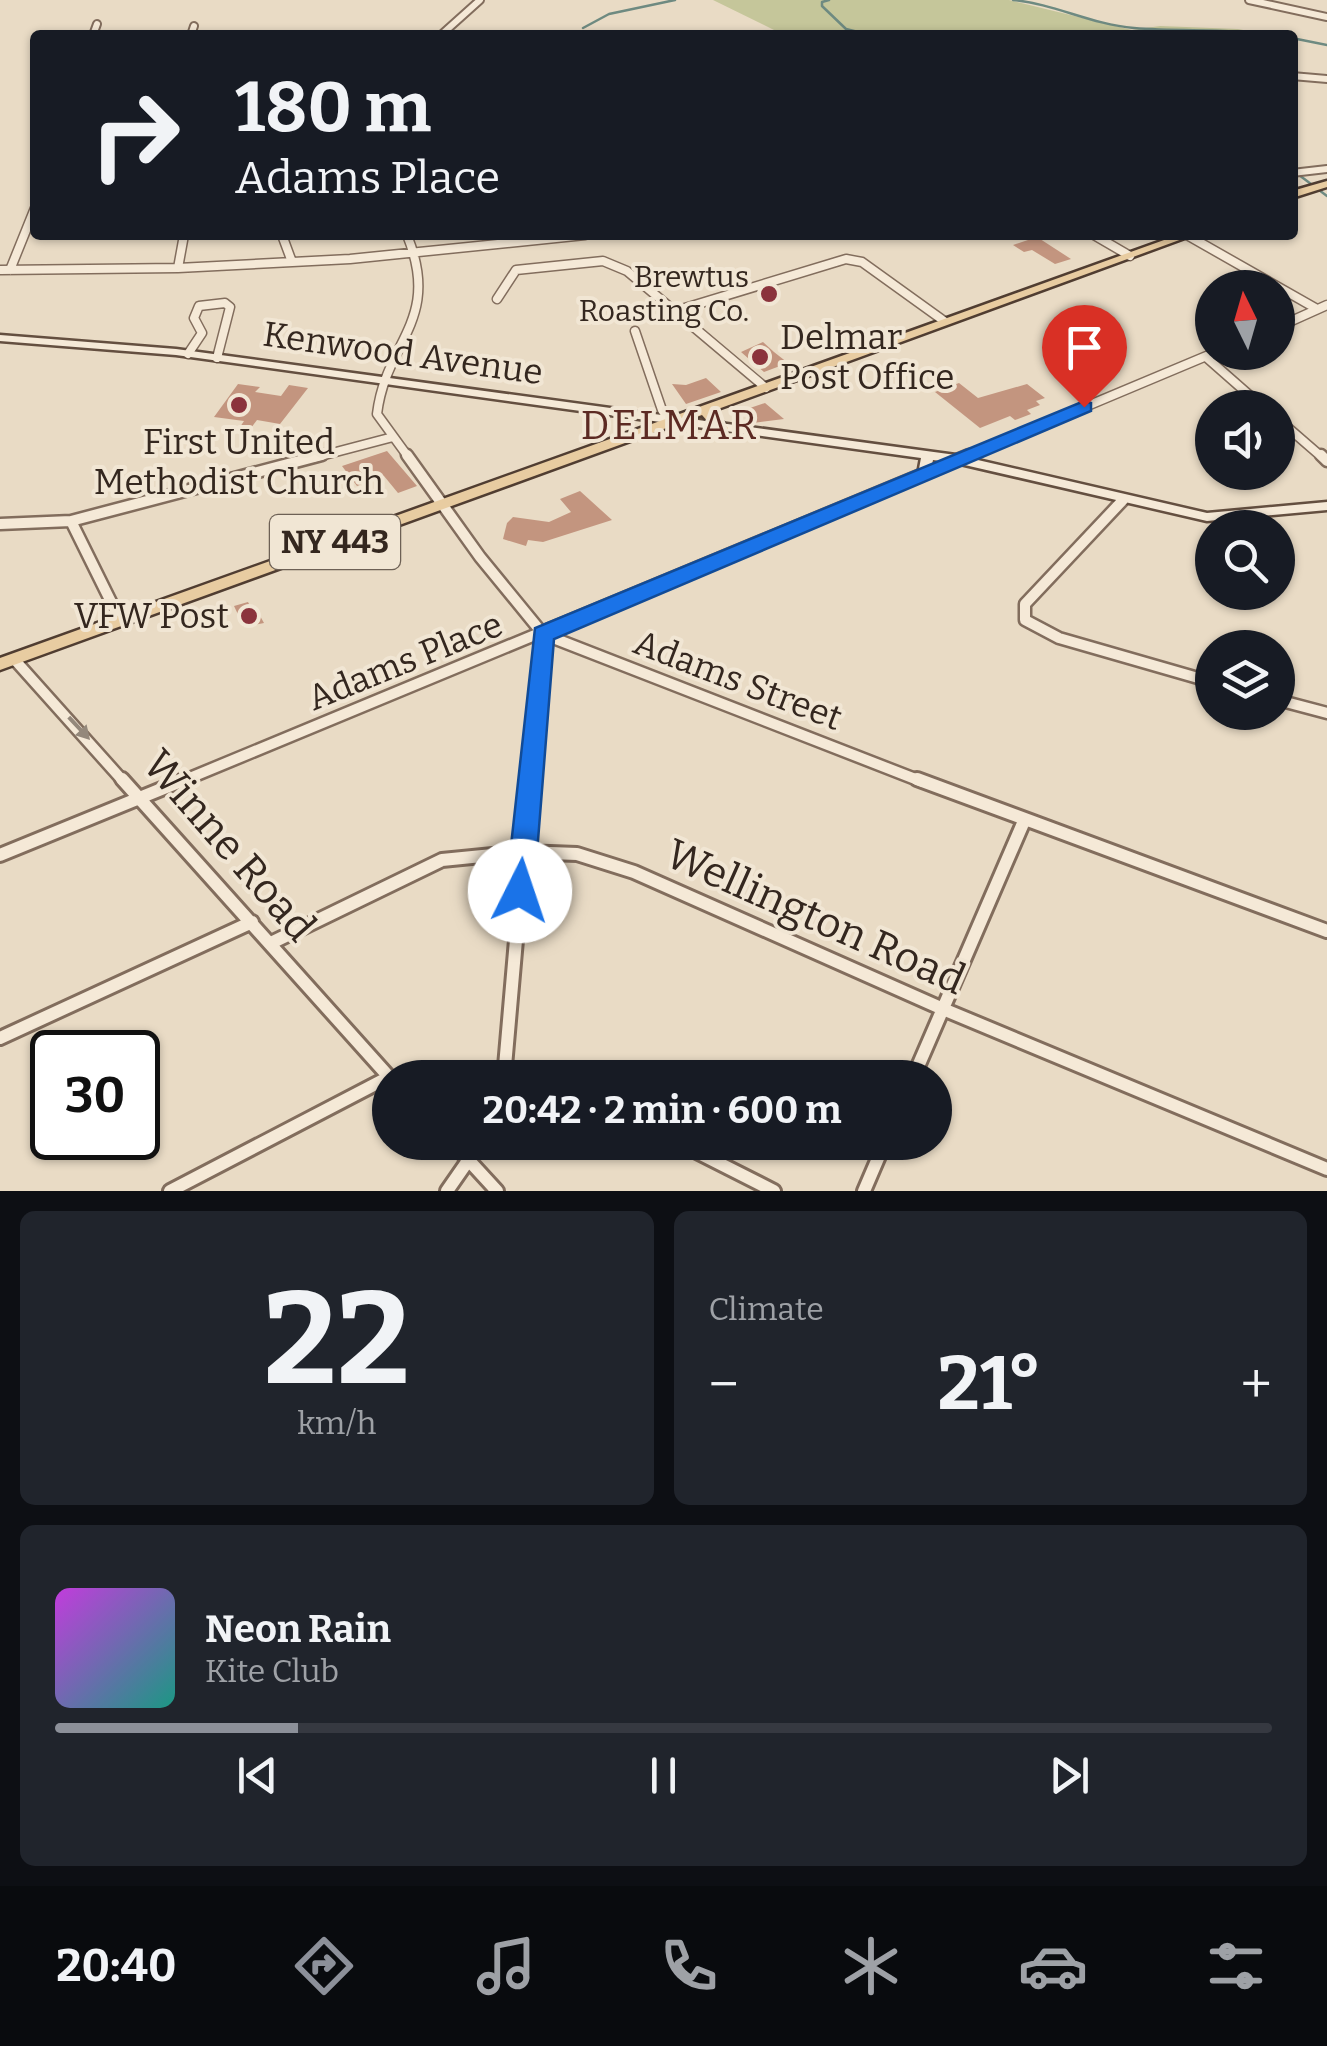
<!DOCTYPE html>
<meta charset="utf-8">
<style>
body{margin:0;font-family:Bitter,serif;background:#20242c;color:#f1f3f6;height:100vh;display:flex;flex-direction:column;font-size:38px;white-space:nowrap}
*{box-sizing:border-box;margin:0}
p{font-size:32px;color:#9ea1a6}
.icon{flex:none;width:55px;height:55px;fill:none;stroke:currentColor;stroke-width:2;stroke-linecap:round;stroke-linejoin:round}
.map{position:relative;height:1191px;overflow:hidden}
.side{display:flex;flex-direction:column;gap:20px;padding:20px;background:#0d0f14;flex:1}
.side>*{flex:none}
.hud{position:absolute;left:30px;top:30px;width:1268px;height:210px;border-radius:10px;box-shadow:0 2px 8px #0004;background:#171b24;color:#f1f3f6;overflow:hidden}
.needle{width:65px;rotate:355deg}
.fabs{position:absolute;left:1195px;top:270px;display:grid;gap:20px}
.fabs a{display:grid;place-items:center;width:100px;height:100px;border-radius:50%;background:#171b24;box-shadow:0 2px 8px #0004;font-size:50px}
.speed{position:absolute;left:30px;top:1030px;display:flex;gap:20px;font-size:50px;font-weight:700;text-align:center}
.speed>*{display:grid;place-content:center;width:130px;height:130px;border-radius:50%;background:#171b24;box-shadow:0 2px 8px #0004;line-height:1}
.speed .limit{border:5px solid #111;border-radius:15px;background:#fff;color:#111}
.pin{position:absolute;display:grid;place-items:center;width:85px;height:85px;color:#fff;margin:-102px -42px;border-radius:50% 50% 50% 0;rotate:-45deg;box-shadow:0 0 10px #0007}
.pin .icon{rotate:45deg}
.me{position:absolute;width:110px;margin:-55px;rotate:4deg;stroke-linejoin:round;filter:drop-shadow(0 0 8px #0008)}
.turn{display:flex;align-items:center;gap:35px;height:210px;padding:0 40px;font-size:45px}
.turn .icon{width:130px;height:130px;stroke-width:2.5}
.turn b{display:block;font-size:70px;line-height:85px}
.big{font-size:75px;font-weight:700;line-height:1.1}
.side .card{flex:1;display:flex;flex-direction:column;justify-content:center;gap:15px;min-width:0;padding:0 35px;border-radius:15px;background:#20242c}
.side .dial{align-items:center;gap:0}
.dial b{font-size:130px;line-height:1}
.song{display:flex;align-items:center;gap:30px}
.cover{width:120px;height:120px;border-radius:15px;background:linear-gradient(135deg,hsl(290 70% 55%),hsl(170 70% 35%))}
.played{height:10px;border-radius:5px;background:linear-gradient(90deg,#8c9099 20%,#363941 20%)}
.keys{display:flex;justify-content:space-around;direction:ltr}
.heat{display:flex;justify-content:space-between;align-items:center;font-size:55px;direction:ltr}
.side .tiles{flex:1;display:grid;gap:20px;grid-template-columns:1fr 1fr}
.card:last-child{grid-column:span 2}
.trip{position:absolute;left:372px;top:1060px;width:580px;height:100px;border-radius:50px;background:#171b24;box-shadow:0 2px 8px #0004;font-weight:700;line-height:100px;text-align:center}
.tab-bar{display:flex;height:160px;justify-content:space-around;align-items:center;background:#090b0e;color:#9ea1a6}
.tab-bar .icon{width:70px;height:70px}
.tab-bar .current{color:#8c9099}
.tab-bar b{font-size:45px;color:#f1f3f6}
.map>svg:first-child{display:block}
.green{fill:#c5c69a}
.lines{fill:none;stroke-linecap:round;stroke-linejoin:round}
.stream{stroke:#6e8a81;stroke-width:2.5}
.building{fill:#c3957f}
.street-far3-casing{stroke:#826d5d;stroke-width:10}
.street-far2-casing{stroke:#826d5d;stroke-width:11}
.street-far1-casing{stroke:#826d5d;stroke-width:15}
.street-casing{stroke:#826d5d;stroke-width:18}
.secondary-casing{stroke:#644f40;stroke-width:5}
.primary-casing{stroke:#503d31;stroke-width:5}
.street-far3{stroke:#f5e9d7;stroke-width:6}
.street-far2{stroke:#f5e9d7;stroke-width:8}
.street-far1{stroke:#f5e9d7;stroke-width:10}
.street{stroke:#f5e9d7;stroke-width:12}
.secondary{fill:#f5e9d7;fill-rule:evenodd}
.primary{fill:#e8cca1;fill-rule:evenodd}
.oneway{fill:#94887b}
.route{fill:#1a73e8;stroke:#114b97;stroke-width:2.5}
.poi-dot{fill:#8b333c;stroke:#f1e6d4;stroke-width:4}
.labels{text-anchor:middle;stroke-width:8;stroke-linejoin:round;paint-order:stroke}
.far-poi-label{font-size:30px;fill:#34271f;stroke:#f1e6d4;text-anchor:end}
.shield{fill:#f1e6d4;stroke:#6d6055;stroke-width:2.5}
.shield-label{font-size:32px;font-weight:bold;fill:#34271f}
.poi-label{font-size:35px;fill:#34271f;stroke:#f1e6d4;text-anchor:start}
.street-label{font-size:35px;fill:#34271f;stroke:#f1e6d4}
.quarter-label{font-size:40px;letter-spacing:2.5px;fill:#5c2a23;stroke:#f1e6d4}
.near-street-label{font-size:42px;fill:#34271f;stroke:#f1e6d4}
</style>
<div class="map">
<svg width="1327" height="1191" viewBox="0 0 1327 1191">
<rect width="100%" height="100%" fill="#e9dbc5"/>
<path class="green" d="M 713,0 L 1009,0 L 1132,30 L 1160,26 L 1238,29 L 1269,35 L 815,35 L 778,32 Z"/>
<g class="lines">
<path class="stream" d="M 829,0 L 822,2 L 822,6 L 846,29 L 870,35
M 1013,0 C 1055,4 1090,24 1134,28 C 1181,32 1227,28 1274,35
M 583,28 L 609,14 L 675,0
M 1292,38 L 1327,45
M 1299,175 L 1327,196"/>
</g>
<path class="building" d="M 1037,237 L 1071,259 L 1055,264 L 1032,250 L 1024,252 L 1013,245 Z
M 763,342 L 774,352 L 788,363 L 764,372 L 741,352 Z
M 706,378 L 721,392 L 686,404 L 672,384 L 686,385 Z
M 959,383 L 978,398 L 1027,384 L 1045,398 L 1036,401 L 1040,405 L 1027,410 L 1031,414 L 1015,420 L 1010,416 L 980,428 L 935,392 Z
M 238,384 L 260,387 L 255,392 L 281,396 L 289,385 L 308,388 L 280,424 L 257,420 L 251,428 L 240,427 L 244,421 L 214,417 Z
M 765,403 L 784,419 L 753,423 L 741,411 Z
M 387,451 L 417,486 L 398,493 L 384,476 L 357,486 L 342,466 Z
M 580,491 L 612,520 L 543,542 L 528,540 L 526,546 L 503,539 L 507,523 L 513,517 L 549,522 L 571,512 L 560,499 Z
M 248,602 L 251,608 L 255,607 L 264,623 L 244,627 L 234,606 Z"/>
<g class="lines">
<defs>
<path id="street-far3" d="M 1249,0 L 1327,17
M 93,35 L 97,24
M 191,35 L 194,26
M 441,35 L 480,0
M 1292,76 L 1327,79
M 1292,173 L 1327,169"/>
<path id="street-far2" d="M 282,235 L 292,262
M 407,235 C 442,321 386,340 377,414 L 409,458
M 1094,235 L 1130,256
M 1187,235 L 1317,309
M 178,268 L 184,235
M 0,270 L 178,268 L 350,259 L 585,235
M 10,270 L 35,208
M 497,299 L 516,270 L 603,261 L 627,271 L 766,388
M 675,311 L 846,259 L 862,262 L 944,321
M 1278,327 L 1327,305
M 635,331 L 662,410 L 670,422
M 188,354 L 202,333 L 194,318 L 199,306 L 225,303 L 230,307 L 217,358
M 1206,357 L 1264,408
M 1278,419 L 1323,458
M 313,458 L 393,437
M 963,458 L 1216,352"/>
<path id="street-far1" d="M 407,455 L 480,557 L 543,634 L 923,782
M 1321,455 L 1327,461
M 1123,500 L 1025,604 L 1025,620 L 1059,638 L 1212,682
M 71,521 L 120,620
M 0,524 L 71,521 L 322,455
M 14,659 L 124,782
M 1278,700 L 1327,713
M 180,782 L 969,455
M 530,782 L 543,634"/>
<path id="street" d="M 122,779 L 390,1078
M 917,779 L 1327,931
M 0,855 L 186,779
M 271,943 L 442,860 L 523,852 L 577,854 L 634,872 L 943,1009 L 1327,1169
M 0,1038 L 252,922
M 504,1078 L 530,779
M 913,1078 L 1024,821
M 452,1142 L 497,1191
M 677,1142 L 774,1191
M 170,1191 L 389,1077
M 447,1191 L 481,1142
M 864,1191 L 885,1142"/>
<path id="secondary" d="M 0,335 L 176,349 L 956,455 L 1207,513 L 1327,502 L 1327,510 L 1207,521 L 956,463 L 933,460 L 930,474 L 924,478 L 918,474 L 921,458 L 176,355 L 0,341 Z"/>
<path id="primary" d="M 1327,181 L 1327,187 L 1292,198 L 1292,191 Z
M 1178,235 L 1193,235 L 718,409 L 715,414 L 728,428 L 726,431 L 716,431 L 702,415 L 0,670 L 0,658 Z"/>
</defs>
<use href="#street-far3" class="street-far3-casing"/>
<use href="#street-far2" class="street-far2-casing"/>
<use href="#street-far1" class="street-far1-casing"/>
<use href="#street" class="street-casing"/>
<use href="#secondary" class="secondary-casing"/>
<use href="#primary" class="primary-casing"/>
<use href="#street-far3" class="street-far3"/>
<use href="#street-far2" class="street-far2"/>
<use href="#street-far1" class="street-far1"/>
<use href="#street" class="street"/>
<use href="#secondary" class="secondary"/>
<use href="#primary" class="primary"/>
</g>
<defs><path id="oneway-solid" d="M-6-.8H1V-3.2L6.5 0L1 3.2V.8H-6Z" transform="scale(2.5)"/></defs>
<use class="oneway" href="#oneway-solid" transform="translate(79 728) rotate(47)"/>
<path class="route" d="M 1084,401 L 1091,403 L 1091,411 L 554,639 L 534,891 L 530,899 L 520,903 L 510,899 L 506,891 L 535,628 Z"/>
<g class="poi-dot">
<circle cx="769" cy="294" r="10"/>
<circle cx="760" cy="357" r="10"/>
<circle cx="239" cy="405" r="10"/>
<circle cx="249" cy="616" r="10"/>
</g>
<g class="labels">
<g class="far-poi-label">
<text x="749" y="287">Brewtus<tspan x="749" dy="34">Roasting Co.</tspan></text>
</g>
<rect class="shield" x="270" y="515" width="130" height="54" rx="8"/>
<g class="shield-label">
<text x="335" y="553">NY 443</text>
</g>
<g class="poi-label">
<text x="780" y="349">Delmar<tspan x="780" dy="40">Post Office</tspan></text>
<text x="239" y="454" text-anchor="middle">First United<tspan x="239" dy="40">Methodist Church</tspan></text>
<text x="229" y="628" text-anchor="end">VFW Post</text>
</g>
<g class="street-label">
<text transform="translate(403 353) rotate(8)" y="12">Kenwood Avenue</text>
<text transform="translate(405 661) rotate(-22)" y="12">Adams Place</text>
<text transform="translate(738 680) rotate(21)" y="12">Adams Street</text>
</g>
<g class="quarter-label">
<text x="670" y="439">DELMAR</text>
</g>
<g class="near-street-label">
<text transform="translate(230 845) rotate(49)" y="15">Winne Road</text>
<text transform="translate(816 916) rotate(24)" y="15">Wellington Road</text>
</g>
</g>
</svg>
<div class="fabs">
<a><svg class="needle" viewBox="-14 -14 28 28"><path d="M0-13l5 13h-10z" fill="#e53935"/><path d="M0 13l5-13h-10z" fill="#9ea1a6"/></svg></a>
<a><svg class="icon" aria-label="sound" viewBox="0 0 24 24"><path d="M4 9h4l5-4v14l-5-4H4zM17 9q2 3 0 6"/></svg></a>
<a><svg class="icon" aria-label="search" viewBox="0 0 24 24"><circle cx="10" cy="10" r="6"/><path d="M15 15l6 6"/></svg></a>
<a><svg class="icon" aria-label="layers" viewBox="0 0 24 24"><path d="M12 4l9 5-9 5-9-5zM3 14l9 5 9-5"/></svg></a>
</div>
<div class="speed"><div class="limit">30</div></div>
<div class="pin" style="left:1084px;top:407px;background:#d93025"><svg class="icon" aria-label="arrive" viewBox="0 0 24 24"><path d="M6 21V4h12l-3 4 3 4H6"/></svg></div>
<svg class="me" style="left:520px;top:891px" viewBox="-20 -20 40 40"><circle r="19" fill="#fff"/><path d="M0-13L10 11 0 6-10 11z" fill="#1a73e8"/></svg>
<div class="trip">20:42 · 2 min · 600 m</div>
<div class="hud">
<div class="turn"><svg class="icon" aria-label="right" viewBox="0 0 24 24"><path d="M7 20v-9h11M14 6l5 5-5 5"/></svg><div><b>180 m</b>Adams Place</div></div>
</div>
</div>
<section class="side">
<div class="tiles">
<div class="card dial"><b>22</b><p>km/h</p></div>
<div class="card"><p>Climate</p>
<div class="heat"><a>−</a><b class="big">21°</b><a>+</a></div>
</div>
<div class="card">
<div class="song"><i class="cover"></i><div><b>Neon Rain</b><p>Kite Club</p></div></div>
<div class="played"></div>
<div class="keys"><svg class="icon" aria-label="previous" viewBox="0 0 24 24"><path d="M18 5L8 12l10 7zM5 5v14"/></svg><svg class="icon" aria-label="pause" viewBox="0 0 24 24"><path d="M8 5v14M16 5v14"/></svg><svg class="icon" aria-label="next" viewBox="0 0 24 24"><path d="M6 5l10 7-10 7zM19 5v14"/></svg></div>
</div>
</div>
</section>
<nav class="tab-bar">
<b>20:40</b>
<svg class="icon current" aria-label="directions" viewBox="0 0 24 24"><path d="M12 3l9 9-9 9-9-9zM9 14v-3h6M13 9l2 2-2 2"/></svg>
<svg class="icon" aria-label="music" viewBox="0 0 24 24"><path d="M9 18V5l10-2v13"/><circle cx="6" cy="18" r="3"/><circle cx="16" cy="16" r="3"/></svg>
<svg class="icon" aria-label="phone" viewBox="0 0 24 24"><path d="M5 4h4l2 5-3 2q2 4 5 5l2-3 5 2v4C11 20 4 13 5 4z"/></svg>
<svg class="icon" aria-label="climate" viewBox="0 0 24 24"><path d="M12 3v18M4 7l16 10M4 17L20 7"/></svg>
<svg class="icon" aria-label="car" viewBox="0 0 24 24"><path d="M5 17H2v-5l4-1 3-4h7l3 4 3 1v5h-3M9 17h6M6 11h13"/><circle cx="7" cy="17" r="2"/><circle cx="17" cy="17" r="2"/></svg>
<svg class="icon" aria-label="filters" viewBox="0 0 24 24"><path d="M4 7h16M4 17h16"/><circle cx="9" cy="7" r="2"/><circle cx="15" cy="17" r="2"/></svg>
</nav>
